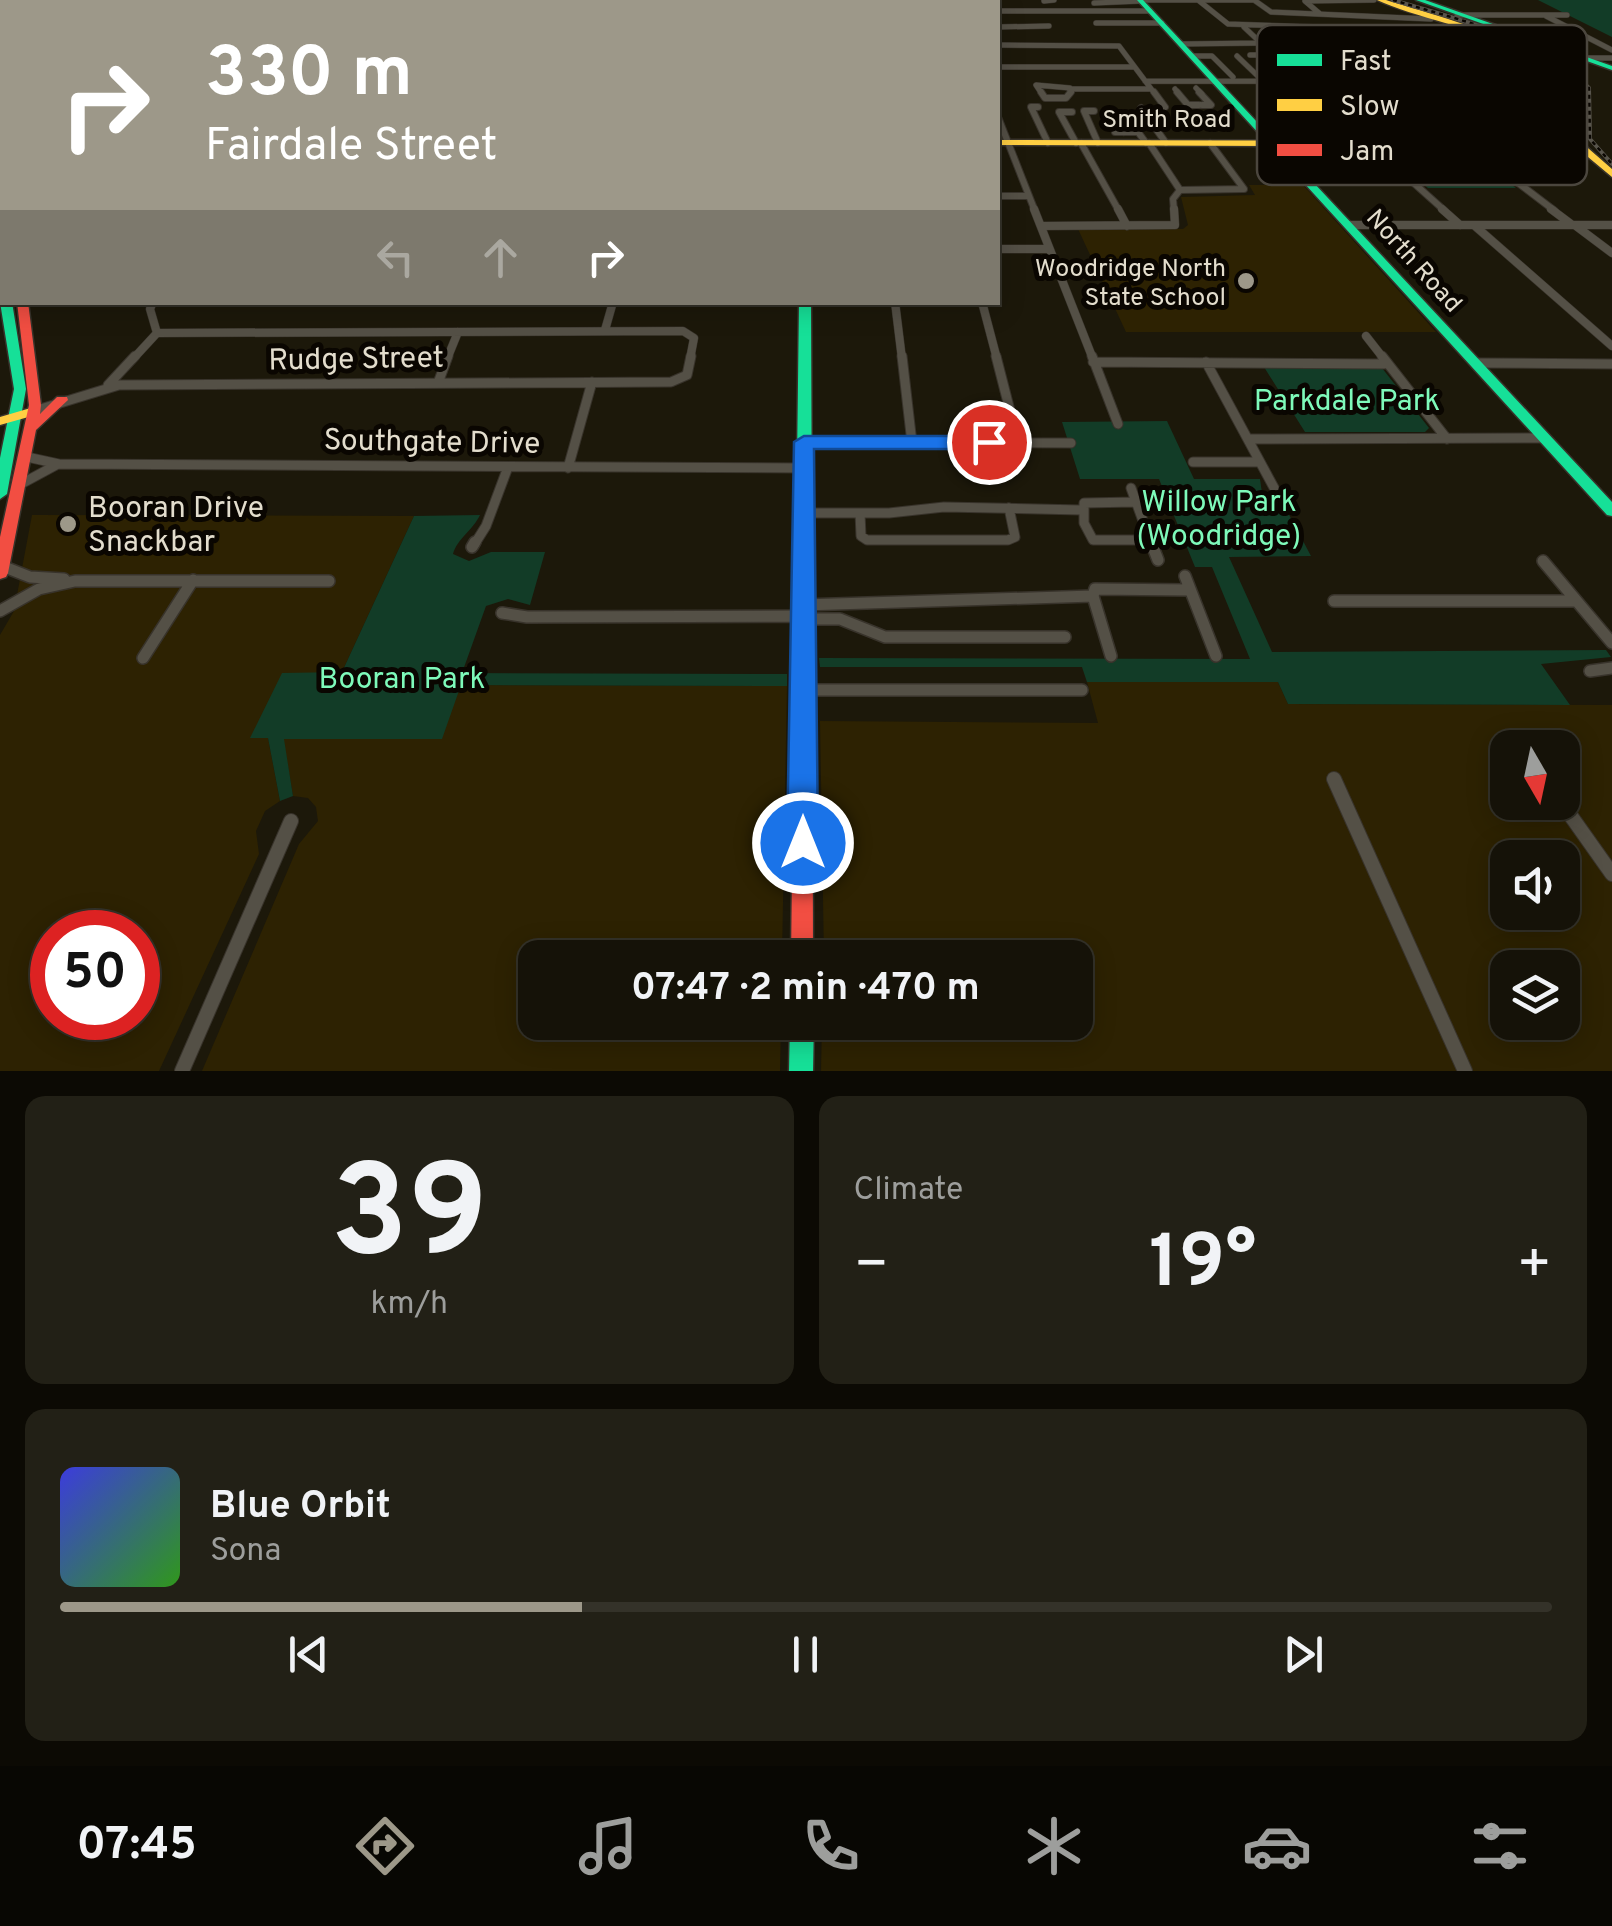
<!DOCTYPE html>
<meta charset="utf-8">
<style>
body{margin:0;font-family:Overpass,sans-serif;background:#222016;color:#f1f3f6;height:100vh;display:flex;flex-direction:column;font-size:38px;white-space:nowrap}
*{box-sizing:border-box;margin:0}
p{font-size:32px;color:#9d9e9c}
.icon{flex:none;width:55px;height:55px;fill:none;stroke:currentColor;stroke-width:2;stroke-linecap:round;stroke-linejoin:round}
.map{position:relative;height:1071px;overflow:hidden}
.sheet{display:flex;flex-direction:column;gap:25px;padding:25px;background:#0c0a04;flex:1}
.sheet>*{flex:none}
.guide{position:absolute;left:0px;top:0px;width:1000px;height:305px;box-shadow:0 5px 25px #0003,0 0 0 2px #343229;background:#9d9889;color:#fff;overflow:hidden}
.needle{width:65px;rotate:171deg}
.fabs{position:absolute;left:1490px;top:730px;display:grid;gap:20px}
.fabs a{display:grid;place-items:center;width:90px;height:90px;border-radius:20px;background:#151208;box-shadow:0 5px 25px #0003,0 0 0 2px #343229;font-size:50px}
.speed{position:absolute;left:30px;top:910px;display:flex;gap:20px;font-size:50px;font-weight:700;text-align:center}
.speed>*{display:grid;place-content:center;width:130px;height:130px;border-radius:50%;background:#151208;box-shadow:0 5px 25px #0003,0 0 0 2px #343229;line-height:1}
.speed .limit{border:15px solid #d22;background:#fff;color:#111}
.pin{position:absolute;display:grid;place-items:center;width:85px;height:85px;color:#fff;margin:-42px;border:5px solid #fff;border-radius:50%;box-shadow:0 2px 10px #0007}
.me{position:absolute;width:110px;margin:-55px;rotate:0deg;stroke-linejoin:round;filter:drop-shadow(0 0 8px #0008)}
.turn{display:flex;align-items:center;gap:35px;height:210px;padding:0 40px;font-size:45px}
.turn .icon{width:130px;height:130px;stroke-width:2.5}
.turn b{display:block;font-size:70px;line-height:85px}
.lanes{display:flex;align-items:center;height:95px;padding:0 40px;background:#0003;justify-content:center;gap:50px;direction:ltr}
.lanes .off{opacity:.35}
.big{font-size:75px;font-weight:700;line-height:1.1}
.sheet .widget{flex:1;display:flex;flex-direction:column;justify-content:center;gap:15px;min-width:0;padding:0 35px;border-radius:20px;background:#222016}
.sheet .dial{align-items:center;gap:0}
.dial b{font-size:130px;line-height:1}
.song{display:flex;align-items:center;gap:30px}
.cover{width:120px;height:120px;border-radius:15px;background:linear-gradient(135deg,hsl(240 70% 55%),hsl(110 70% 35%))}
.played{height:10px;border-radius:5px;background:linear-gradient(90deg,#9d9889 35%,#343229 35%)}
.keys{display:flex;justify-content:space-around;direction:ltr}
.heat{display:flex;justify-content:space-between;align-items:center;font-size:55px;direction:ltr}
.sheet .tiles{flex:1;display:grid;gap:25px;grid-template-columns:1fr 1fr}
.widget:last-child{grid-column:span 2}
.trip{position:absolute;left:518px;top:940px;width:575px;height:100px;border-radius:20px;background:#151208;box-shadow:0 5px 25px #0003,0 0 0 2px #343229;font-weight:700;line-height:100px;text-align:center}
.menu{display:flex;height:160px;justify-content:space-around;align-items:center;background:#080703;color:#9d9e9c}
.menu .icon{width:70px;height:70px}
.menu .current{color:#9d9889}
.menu b{font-size:45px;color:#f1f3f6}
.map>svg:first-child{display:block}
.built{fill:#2d2202;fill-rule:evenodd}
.green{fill:#123c27}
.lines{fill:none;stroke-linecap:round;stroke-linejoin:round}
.stream{stroke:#030f0e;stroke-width:2.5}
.street-far5-casing{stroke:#38332b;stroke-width:6}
.street-far4-casing{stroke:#38332b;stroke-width:8}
.street-far3-casing{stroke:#38332b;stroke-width:9}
.street-far2-casing{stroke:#38332b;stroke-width:11}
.street-far1-casing{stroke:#38332b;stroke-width:14}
.street-casing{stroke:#38332b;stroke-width:16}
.fast-casing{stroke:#38332b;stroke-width:3}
.slow-casing{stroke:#38332b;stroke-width:3}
.jam-casing{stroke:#38332b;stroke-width:3}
.street-far5{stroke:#545046;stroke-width:5}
.street-far4{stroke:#545046;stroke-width:6}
.street-far3{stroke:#545046;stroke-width:8}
.street-far2{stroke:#545046;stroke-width:9}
.street-far1{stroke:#545046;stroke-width:11}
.street{stroke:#545046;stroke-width:14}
.fast{fill:#16e098;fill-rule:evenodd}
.slow{fill:#ffcf43;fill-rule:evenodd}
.jam{fill:#f24e42;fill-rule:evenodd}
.rail-casing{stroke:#58544b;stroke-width:4}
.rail{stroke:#0a0601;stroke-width:2.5;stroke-dasharray:4;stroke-linecap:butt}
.route{fill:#1a73e8;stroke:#114b97;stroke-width:2.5}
.poi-dot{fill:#9d9889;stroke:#0a0601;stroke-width:4}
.labels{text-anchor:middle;stroke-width:10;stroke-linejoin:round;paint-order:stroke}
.far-street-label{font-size:25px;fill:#e3ddcd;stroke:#0a0601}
.far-poi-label{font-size:25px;fill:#e3ddcd;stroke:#0a0601;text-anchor:end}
.street-label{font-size:30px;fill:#e3ddcd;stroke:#0a0601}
.park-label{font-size:30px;fill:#7efaba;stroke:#0a0601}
.poi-label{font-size:30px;fill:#e3ddcd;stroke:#0a0601;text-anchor:start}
.key{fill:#0a0601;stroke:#4b463e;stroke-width:2.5}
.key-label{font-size:28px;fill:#e3ddcd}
</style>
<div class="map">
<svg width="1612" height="1071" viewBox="0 0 1612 1071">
<rect width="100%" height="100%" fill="#1c180a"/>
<path class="built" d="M 1249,185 L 1303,185 L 1436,332 L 1126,332 L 1078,229 L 1183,229 L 1188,225 L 1181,197 L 1255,195 Z
M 32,515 L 414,516 L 342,672 L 252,738 L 268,738 L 280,801 L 265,811 L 256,831 L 259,854 L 159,1071 L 0,1071 L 0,635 L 14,611 ZM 52,932 L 138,932 L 138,1018 L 52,1018 Z
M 1087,682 L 1278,682 L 1288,704 L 1612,705 L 1612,1071 L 821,1071 L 822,1023 L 1075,1022 L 1075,958 L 824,957 L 820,721 L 1098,723 ZM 1508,748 L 1562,748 L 1562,802 L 1508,802 ZM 1508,858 L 1562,858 L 1562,912 L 1508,912 ZM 1508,968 L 1562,968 L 1562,1022 L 1508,1022 Z
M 460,685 L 787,686 L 782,957 L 535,958 L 535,1022 L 781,1023 L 780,1071 L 202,1071 L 299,844 L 318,821 L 316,807 L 308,798 L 293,796 L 283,738 Z"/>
<path class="green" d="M 1538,0 L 1612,0 L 1612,37 Z
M 1411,174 L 1497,174 L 1516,188 L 1428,188 Z
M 1264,367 L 1382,368 L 1429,428 L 1425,432 L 1305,432 Z
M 1167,421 L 1194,479 L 1260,479 L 1263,500 L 1286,509 L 1311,556 L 1229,557 L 1272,652 L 1606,650 L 1611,657 L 1541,664 L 1570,705 L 1288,704 L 1278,682 L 1087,682 L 1082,667 L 820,667 L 819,658 L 1250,659 L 1212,567 L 1195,567 L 1159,479 L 1080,479 L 1062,422 Z
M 480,515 C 473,530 457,539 453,554 L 469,561 L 491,552 L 545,552 L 530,605 L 508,599 L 486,606 L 462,673 L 787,674 L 787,686 L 461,685 L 442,739 L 284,739 L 293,796 L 280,801 L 268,738 L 250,738 L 282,673 L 342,672 L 414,516 Z"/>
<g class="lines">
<path class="stream" d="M 860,2 L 910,0"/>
<defs>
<path id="street-far5" d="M 33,0 L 159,1
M 1140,0 L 1254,0
M 1198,0 L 1228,24 L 1344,28 L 1391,60
M 1254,0 L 1271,12 L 1431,19
M 583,1 L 629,0
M 1044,1 L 1054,0
M 262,2 L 266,0
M 978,2 L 982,0
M 1094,3 L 1141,1
M 998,11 L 1150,11
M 1319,13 L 1305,1 L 1374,0
M 1457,15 L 1567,15
M 1546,16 L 1612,50
M 1096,23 L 1162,23
M 998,27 L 1049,26
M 1292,28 L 1359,81
M 1363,39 L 1426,38
M 1181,44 L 1261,43 L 1244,27
M 998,45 L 1119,46 L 1155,94
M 1250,55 L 1287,55 L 1320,81
M 1192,56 L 1212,56 L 1233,77
M 1237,56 L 1263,81
M 1587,58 L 1612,58
M 1462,61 L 1422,34 L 1464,32
M 1260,64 L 1295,63
M 998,67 L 1134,67
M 1507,67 L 1532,82
M 1145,81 L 1574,82
M 1301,82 L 1315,94
M 1386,82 L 1402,94
M 1471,82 L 1490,94
M 1196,88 L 1202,94
M 1069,89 L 1151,89
M 1175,89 L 1179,94
M 1042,94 L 1036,85 L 1070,88
M 1069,94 L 1072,90"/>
<path id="street-far4" d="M 1041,92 L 1045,98 L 1066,98 L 1071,92
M 1154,92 L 1165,107
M 1177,92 L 1188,105 L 1199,105
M 1199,92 L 1211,105 L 1202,105
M 1312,92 L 1445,211
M 1399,92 L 1555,211
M 1486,92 L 1556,138
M 1038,107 L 1031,107 L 1048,143
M 1141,108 L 1166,143
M 1094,111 L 1084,111 L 1098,143
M 1072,112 L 1059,112 L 1076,143
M 1124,114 L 1112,114 L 1124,132
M 998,117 L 1035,211
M 1115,132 L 1138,132 L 1146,143
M 1081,143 L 1119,211
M 1149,143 L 1180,190
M 1180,190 L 1244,189 L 1210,143
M 998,196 L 1029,196
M 1174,211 L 1173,199 L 1180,190"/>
<path id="street-far3" d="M 1034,209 L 1093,359
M 1118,209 L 1127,226
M 1442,209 L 1460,225
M 1551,209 L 1571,224
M 1350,225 L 1612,225
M 1041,226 L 1175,225 L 1174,209
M 1475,226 L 1612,346
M 1576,226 L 1612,253
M 998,249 L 1048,249
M 895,302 L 902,359
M 982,302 L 997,359
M 605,330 L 613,302
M 157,333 L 683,331 L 694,338 L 690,359
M 1366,336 L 1384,359
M 133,359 L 157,333 L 150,309 L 153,302
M 447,359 L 458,332"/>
<path id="street-far2" d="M 902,356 L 912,443
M 996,356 L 1018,442
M 1092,356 L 1118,424
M 1382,356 L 1447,439
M 1093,362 L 1384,364
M 1206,362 L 1279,497
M 1478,363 L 1612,364
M 438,383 L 448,356
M 108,385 L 135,356
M 34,411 L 119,385 L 671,382 L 687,375 L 691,356
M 1248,439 L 1545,438
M 804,442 L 1071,443
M 27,457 L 59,464 L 804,468
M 1193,462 L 1260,462
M 568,468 L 592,382
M 21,484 L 58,464
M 1131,488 L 1150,540 L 1093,540 L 1084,523 L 1084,503 L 1135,502
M 804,513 L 889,513 L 944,507 L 1081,510
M 860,513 L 861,536 L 867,540 L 1008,540 L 1015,537 L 1009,508
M 1150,540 L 1152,545
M 474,545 L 486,526 L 508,467"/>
<path id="street-far1" d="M 1151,542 L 1158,560
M 472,547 L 475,542
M 1543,561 L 1612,643
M 2,566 L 30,577 L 64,579
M 1185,576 L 1216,656
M 1093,596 L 1111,656
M 1334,601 L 1576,601
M 803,605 L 1093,596 L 1095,589 L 1190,590
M 0,611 L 39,589 L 75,581 L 329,581
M 502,613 L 527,617 L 804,616
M 803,619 L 840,619 L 885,637 L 1065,637
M 143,658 L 193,580
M 1590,671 L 1612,668
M 803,690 L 1082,690"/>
<path id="street" d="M 1334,779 L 1465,1071
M 1561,802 L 1612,874
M 182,1071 L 291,821"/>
<path id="fast" d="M 1137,0 L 1143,0 L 1612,502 L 1612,516 L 1607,515 Z
M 1416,0 L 1425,0 L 1612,66 L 1612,70 Z
M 0,208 L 2,208 L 2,218 L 0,218 Z
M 2,300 L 2,302 L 12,302 L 26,389 L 7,494 L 0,499 L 0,458 L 14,389 L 0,302 Z
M 799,302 L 811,302 L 812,543 L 804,548 L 796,543 Z
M 790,1022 L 814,1022 L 813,1071 L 789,1071 Z"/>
<path id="slow" d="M 1377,0 L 1386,0 C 1426,13 1566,49 1581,88 C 1587,105 1579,125 1581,142 L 1612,169 L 1612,177 L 1576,147 L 998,145 L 998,140 L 1573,141 L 1574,88 C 1543,39 1428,24 1377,0 Z
M 0,92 L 2,92 L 2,96 L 0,96 Z
M 34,407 L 39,408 L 40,411 L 39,414 L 0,425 L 0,417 Z"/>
<path id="jam" d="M 803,0 L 809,0 L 809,2 L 803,2 Z
M 17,302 L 28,302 L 41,405 L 40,414 L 57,397 L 67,397 L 68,400 L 36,430 L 8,573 L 6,577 L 0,579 L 0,537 L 29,405 Z
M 804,538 L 812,543 L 813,958 L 791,958 L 796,543 Z"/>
</defs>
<use href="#street-far5" class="street-far5-casing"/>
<use href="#street-far4" class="street-far4-casing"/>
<use href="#street-far3" class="street-far3-casing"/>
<use href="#street-far2" class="street-far2-casing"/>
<use href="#street-far1" class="street-far1-casing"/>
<use href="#street" class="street-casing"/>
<use href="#fast" class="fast-casing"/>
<use href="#slow" class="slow-casing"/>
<use href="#jam" class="jam-casing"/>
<use href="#street-far5" class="street-far5"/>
<use href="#street-far4" class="street-far4"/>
<use href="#street-far3" class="street-far3"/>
<use href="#street-far2" class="street-far2"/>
<use href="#street-far1" class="street-far1"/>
<use href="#street" class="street"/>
<use href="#fast" class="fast"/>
<use href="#slow" class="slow"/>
<use href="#jam" class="jam"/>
<defs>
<path id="rail" d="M 1393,0 C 1462,21 1537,36 1589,88 L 1590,139 L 1612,164"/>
</defs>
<use href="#rail" class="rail-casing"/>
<use href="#rail" class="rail"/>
</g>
<path class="route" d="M 804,436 L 989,436 L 999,442 L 989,449 L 814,449 L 818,843 L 814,853 L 803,858 L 792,853 L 787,843 L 794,442 Z"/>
<g class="poi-dot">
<circle cx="1246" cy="281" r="10"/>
<circle cx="68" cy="524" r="10"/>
</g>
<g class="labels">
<g class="far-street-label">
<text x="1167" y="127">Smith Road</text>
<text transform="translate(1415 260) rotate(48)" y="9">North Road</text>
</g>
<g class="far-poi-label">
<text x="1226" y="276">Woodridge North<tspan x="1226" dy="29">State School</tspan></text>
</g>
<g class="street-label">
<text transform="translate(356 358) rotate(-1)" y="10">Rudge Street</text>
<text transform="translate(432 441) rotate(1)" y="10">Southgate Drive</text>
</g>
<g class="park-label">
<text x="1347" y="410">Parkdale Park</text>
<text x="1219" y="511">Willow Park<tspan x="1219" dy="34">(Woodridge)</tspan></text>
<text x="402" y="688">Booran Park</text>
</g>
<g class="poi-label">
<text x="88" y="517">Booran Drive<tspan x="88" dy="34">Snackbar</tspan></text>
</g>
</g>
<rect x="1257" y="25" width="330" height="160" rx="15" class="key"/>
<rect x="1277" y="54" width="45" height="12" fill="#16e098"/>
<rect x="1277" y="99" width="45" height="12" fill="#ffcf43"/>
<rect x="1277" y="144" width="45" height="12" fill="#f24e42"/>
<g class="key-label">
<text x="1340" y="70">Fast</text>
<text x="1340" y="115">Slow</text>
<text x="1340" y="160">Jam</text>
</g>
</svg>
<div class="fabs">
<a><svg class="needle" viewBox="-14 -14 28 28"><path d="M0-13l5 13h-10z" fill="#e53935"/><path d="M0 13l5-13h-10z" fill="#9d9e9c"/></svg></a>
<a><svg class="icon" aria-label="sound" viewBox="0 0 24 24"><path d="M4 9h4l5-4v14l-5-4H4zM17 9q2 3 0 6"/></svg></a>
<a><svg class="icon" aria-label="layers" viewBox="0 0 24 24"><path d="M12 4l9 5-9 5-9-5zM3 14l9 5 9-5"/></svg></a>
</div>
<div class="speed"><div class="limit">50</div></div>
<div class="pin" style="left:989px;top:442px;background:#d93025"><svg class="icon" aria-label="arrive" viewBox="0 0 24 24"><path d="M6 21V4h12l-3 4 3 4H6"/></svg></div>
<svg class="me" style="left:803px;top:843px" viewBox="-20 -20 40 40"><circle r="17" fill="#1a73e8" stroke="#fff" stroke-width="3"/><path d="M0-11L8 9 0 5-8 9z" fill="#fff"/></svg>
<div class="trip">07:47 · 2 min · 470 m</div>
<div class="guide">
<div class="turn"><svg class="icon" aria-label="right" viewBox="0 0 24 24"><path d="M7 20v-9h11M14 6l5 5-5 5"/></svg><div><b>330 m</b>Fairdale Street</div></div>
<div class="lanes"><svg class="icon off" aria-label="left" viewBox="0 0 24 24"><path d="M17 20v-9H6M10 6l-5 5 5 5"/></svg><svg class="icon off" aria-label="ahead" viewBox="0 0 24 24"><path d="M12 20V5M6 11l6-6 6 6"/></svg><svg class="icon" aria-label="right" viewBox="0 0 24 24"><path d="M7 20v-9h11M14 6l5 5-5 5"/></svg></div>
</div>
</div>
<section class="sheet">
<div class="tiles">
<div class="widget dial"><b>39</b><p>km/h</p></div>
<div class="widget"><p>Climate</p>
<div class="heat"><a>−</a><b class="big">19°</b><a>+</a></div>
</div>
<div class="widget">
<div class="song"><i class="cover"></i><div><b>Blue Orbit</b><p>Sona</p></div></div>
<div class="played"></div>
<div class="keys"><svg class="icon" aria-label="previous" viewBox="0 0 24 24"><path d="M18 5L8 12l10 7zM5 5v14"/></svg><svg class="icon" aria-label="pause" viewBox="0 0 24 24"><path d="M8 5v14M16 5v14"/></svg><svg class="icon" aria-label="next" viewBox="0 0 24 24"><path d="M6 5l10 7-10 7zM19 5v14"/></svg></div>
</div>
</div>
</section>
<nav class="menu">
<b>07:45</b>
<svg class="icon current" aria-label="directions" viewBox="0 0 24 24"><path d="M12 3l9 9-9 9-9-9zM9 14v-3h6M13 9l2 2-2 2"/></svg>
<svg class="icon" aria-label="music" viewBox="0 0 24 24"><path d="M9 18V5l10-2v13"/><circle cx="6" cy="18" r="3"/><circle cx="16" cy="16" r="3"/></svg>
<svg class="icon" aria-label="phone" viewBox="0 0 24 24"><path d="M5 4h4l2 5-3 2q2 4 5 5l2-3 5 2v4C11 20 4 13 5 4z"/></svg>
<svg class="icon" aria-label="climate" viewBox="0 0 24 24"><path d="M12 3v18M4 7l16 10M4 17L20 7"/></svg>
<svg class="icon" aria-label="car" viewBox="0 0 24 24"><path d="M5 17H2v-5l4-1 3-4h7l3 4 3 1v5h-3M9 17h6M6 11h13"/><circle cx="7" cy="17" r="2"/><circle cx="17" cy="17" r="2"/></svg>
<svg class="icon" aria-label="filters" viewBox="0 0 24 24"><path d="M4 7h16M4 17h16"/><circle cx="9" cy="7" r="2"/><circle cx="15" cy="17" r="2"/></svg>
</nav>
